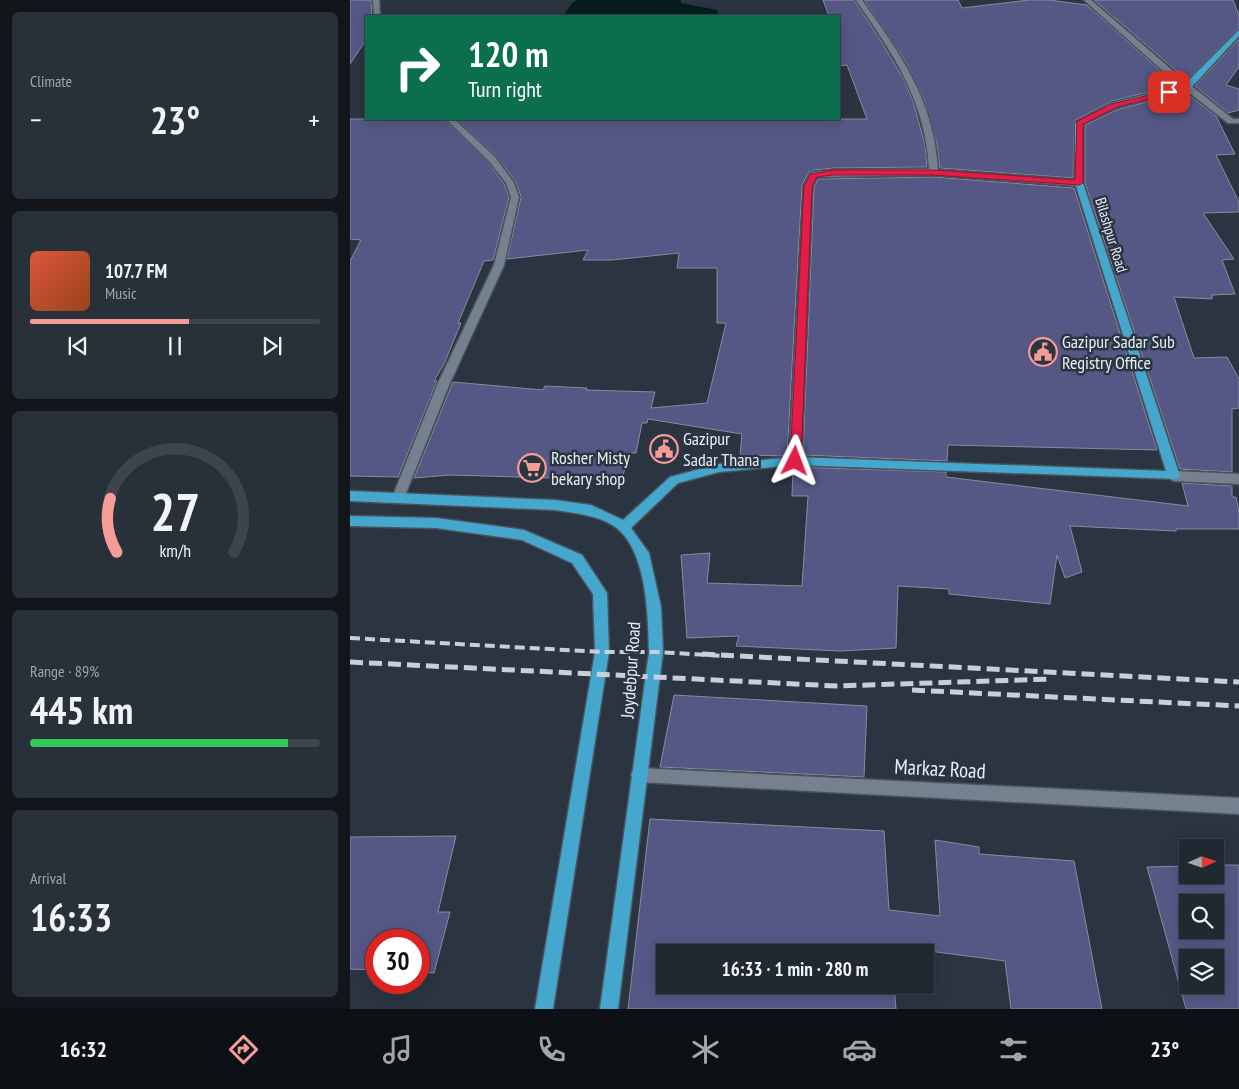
<!DOCTYPE html>
<meta charset="utf-8">
<style>
body{margin:0;font-family:"PT Sans Narrow",sans-serif;background:#283039;color:#f1f3f6;height:100vh;display:flex;flex-direction:column;font-size:19px;white-space:nowrap}
*{box-sizing:border-box;margin:0}
p{font-size:16px;color:#a2a6ab}
.icon{flex:none;width:28px;height:28px;fill:none;stroke:currentColor;stroke-width:2;stroke-linecap:round;stroke-linejoin:round}
.map{position:relative;flex:1;overflow:hidden}
.drawer{display:flex;flex-direction:column;gap:12px;padding:12px;background:#12161b;width:350px}
.drawer>*{flex:none}
.hud{position:absolute;left:15px;top:15px;width:475px;height:105px;border-radius:0px;box-shadow:0 2px 12px #0003,0 0 0 1px #3d444d;background:#0b6e4f;color:#fff;overflow:hidden}
.needle{width:32px;rotate:87deg}
.buttons{position:absolute;left:829px;top:839px;display:grid;gap:10px}
.buttons a{display:grid;place-items:center;width:45px;height:45px;border-radius:0px;background:#202831;box-shadow:0 2px 12px #0003,0 0 0 1px #3d444d;font-size:25px}
.speed{position:absolute;left:15px;top:929px;display:flex;gap:10px;font-size:25px;font-weight:700;text-align:center}
.speed>*{display:grid;place-content:center;width:65px;height:65px;border-radius:50%;background:#202831;box-shadow:0 2px 12px #0003,0 0 0 1px #3d444d;line-height:1}
.speed .limit{border:8px solid #d22;background:#fff;color:#111}
.pin{position:absolute;display:grid;place-items:center;width:42px;height:42px;color:#fff;margin:-21px;border-radius:10px;box-shadow:0 2px 8px #0006}
.me{position:absolute;width:55px;margin:-28px;rotate:3deg;stroke-linejoin:round;filter:drop-shadow(0 0 4px #0008)}
.turn{display:flex;align-items:center;gap:18px;height:105px;padding:0 20px;font-size:22px}
.turn .icon{width:65px;height:65px;stroke-width:2.5}
.turn b{display:block;font-size:35px;line-height:42px}
.big{font-size:38px;font-weight:600;line-height:1.1}
.drawer .tile{flex:1;display:flex;flex-direction:column;justify-content:center;gap:8px;min-width:0;padding:0 18px;border-radius:8px;background:#283039}
.drawer .dial{align-items:center;gap:0}
.dial svg{height:130px;overflow:visible;fill:none;stroke:#3d444d;stroke-width:7;stroke-linecap:round;text-anchor:middle}
.dial text{fill:#f1f3f6;stroke:none}
.song{display:flex;align-items:center;gap:15px}
.cover{width:60px;height:60px;border-radius:8px;background:linear-gradient(135deg,hsl(10 70% 55%),hsl(20 70% 35%))}
.played{height:5px;border-radius:2px;background:linear-gradient(90deg,#f59c96 55%,#3d444d 55%)}
.keys{display:flex;justify-content:space-around;direction:ltr}
.heat{display:flex;justify-content:space-between;align-items:center;font-size:28px;direction:ltr}
.charge{height:8px;border-radius:4px;background:linear-gradient(90deg,#34c759 89%,#3d444d 0)}
.trip{position:absolute;left:306px;top:944px;width:278px;height:50px;border-radius:0px;background:#202831;box-shadow:0 2px 12px #0003,0 0 0 1px #3d444d;font-weight:600;line-height:50px;text-align:center}
.menu{display:flex;height:80px;justify-content:space-around;align-items:center;background:#0d1014;color:#a2a6ab}
.menu .icon{width:35px;height:35px}
.menu .current{color:#f59c96}
.menu b{font-size:22px;color:#f1f3f6}
main{display:flex;flex:1;min-height:0}
.map>svg:first-child{display:block}
.water{fill:#061d1f}
.building{fill:#555885;stroke:#898b9c;fill-rule:evenodd}
.lines{fill:none;stroke-linecap:round;stroke-linejoin:round}
.minor-casing{stroke:#4a535d;stroke-width:3}
.major-casing{stroke:#4a535d;stroke-width:3}
.minor{fill:#75818f;fill-rule:evenodd}
.major{fill:#45a7cd;fill-rule:evenodd}
.rail-far1{stroke:#c8cfd8;stroke-width:4;stroke-dasharray:10 5;stroke-linecap:butt}
.rail{stroke:#c8cfd8;stroke-width:5;stroke-dasharray:13 6;stroke-linecap:butt}
.route{fill:#e11d48;stroke:#92132f}
.labels{text-anchor:middle;stroke-width:5;stroke-linejoin:round;paint-order:stroke}
.far-street-label{font-size:15px;fill:#e7eef6;stroke:#2b3541}
.poi-label{font-size:18px;fill:#e7eef6;stroke:#2b3541;text-anchor:start}
.street-label{font-size:18px;fill:#e7eef6;stroke:#2b3541}
.near-street-label{font-size:21px;fill:#e7eef6;stroke:#2b3541}
</style>
<main>
<section class="drawer">
<div class="tile"><p>Climate</p>
<div class="heat"><a>−</a><b class="big">23°</b><a>+</a></div>
</div>
<div class="tile">
<div class="song"><i class="cover"></i><div><b>107.7 FM</b><p>Music</p></div></div>
<div class="played"></div>
<div class="keys"><svg class="icon" aria-label="previous" viewBox="0 0 24 24"><path d="M18 5L8 12l10 7zM5 5v14"/></svg><svg class="icon" aria-label="pause" viewBox="0 0 24 24"><path d="M8 5v14M16 5v14"/></svg><svg class="icon" aria-label="next" viewBox="0 0 24 24"><path d="M6 5l10 7-10 7zM19 5v14"/></svg></div>
</div>
<div class="tile dial"><svg viewBox="0 0 100 80">
<path d="M14 69A42 42 0 1 1 86 69"/>
<path d="M14 69A42 42 0 0 1 10 36" stroke="#f59c96"/>
<text x="50" y="56" font-size="32" font-weight="700">27</text>
<text x="50" y="72" font-size="11">km/h</text>
</svg></div>
<div class="tile"><p>Range · 89%</p><b class="big">445 km</b><div class="charge"></div></div>
<div class="tile"><p>Arrival</p><b class="big">16:33</b></div>
</section>
<div class="map">
<svg width="889" height="1009" viewBox="0 0 889 1009">
<rect width="100%" height="100%" fill="#2b3541"/>
<path class="water" d="M 227,0 L 331,0 L 331,3 L 367,10 L 369,16 L 213,16 L 222,3 Z"/>
<path class="building" d="M 0,0 L 21,0 L 22,16 L 16,16 L 16,40 L 0,64 Z
M 473,0 L 504,0 L 531,41 L 554,80 L 563,101 L 575,145 L 577,167 L 483,168 L 464,170 L 459,172 L 452,185 L 437,456 L 390,455 L 392,434 L 298,419 L 297,423 L 292,423 L 286,453 L 281,453 L 271,480 L 100,475 L 64,478 L 103,382 L 193,390 L 195,386 L 237,388 L 236,390 L 305,392 L 301,408 L 357,403 L 376,323 L 367,323 L 367,268 L 327,268 L 329,253 L 262,260 L 233,260 L 238,250 L 157,259 L 171,197 L 166,182 L 146,156 L 106,119 L 517,119 L 497,65 L 489,66 L 489,16 L 479,16 Z
M 514,0 L 608,0 L 612,8 L 679,0 L 699,0 L 737,5 L 826,85 L 762,101 L 724,121 L 723,178 L 590,168 L 587,144 L 574,99 L 554,59 Z
M 744,0 L 883,0 L 889,15 L 889,28 L 837,80 Z
M 889,39 L 889,67 L 876,85 L 889,89 L 889,110 L 878,113 L 845,86 Z
M 835,92 L 866,116 L 885,154 L 866,155 L 889,202 L 889,212 L 853,213 L 884,259 L 872,260 L 885,294 L 862,295 L 862,299 L 824,297 L 844,358 L 877,357 L 889,379 L 889,408 L 882,409 L 882,472 L 830,469 L 735,183 L 735,125 L 769,109 Z
M 0,119 L 94,119 L 138,162 L 154,184 L 159,197 L 143,260 L 134,261 L 108,323 L 111,323 L 94,364 L 84,381 L 87,381 L 48,477 L 0,476 L 0,261 L 11,240 L 0,239 Z
M 584,177 L 724,188 L 807,450 L 598,445 L 597,461 L 453,455 L 464,187 L 468,179 Z
M 443,467 L 596,472 L 596,477 L 838,506 L 832,483 L 882,486 L 882,497 L 886,497 L 889,512 L 889,529 L 826,529 L 826,531 L 720,526 L 732,572 L 715,578 L 707,555 L 700,604 L 599,594 L 599,589 L 548,586 L 546,648 L 490,651 L 386,646 L 389,636 L 337,638 L 331,555 L 360,553 L 357,583 L 452,586 L 458,496 L 442,496 Z
M 324,695 L 517,706 L 514,777 L 310,767 Z
M 300,819 L 534,831 L 539,910 L 590,916 L 585,840 L 629,847 L 629,854 L 724,861 L 752,1009 L 661,1009 L 655,961 L 541,946 L 542,952 L 315,952 L 315,985 L 544,985 L 546,1009 L 278,1009 Z
M 106,836 L 88,912 L 100,912 L 84,973 L 69,972 L 69,940 L 26,940 L 26,970 L 0,969 L 0,837 Z
M 865,865 L 889,865 L 889,1009 L 836,1009 L 797,867 L 838,866 L 838,875 L 865,875 ZM 838,902 L 865,902 L 865,930 L 838,930 ZM 838,958 L 865,958 L 865,985 L 838,985 Z"/>
<g class="lines">
<defs>
<path id="minor" d="M 23,0 L 29,0 L 30,16 L 24,16 Z
M 506,0 L 512,0 C 551,55 584,100 588,170 L 729,180 L 733,183 L 729,186 L 584,175 L 467,177 L 462,186 L 451,461 L 445,465 L 439,461 L 454,186 L 461,173 L 464,172 L 483,170 L 579,169 C 576,101 543,54 506,0 Z
M 734,0 L 741,0 L 830,77 L 883,119 L 889,119 L 889,123 L 878,123 L 824,81 Z
M 96,119 L 104,119 L 145,157 L 164,183 L 169,197 L 154,265 L 100,383 L 54,498 L 52,501 L 44,501 L 42,498 L 88,383 L 144,265 L 161,197 L 156,183 L 139,161 Z
M 824,471 L 889,474 L 889,484 L 824,481 L 820,479 L 818,476 L 820,473 Z
M 289,768 L 889,798 L 889,814 L 289,782 L 283,780 L 281,775 L 283,770 Z"/>
<path id="major" d="M 889,30 L 889,36 L 840,89 L 768,107 L 733,124 L 733,183 L 830,476 L 828,479 L 445,465 L 369,472 L 328,483 L 281,528 L 299,553 L 311,607 L 313,652 L 268,1009 L 250,1009 L 299,652 C 298,616 297,557 270,531 C 255,516 225,513 205,510 L 0,501 L 0,491 L 205,500 L 241,505 L 273,520 L 320,477 L 369,464 L 445,457 L 816,471 L 725,183 L 725,123 L 762,103 L 834,85 Z
M 0,516 L 86,518 L 174,530 L 232,555 L 257,593 L 259,652 L 203,1009 L 185,1009 L 245,652 L 243,594 L 222,563 L 172,540 L 86,528 L 0,526 Z"/>
</defs>
<use href="#minor" class="minor-casing"/>
<use href="#major" class="major-casing"/>
<use href="#minor" class="minor"/>
<use href="#major" class="major"/>
<path class="rail-far1" d="M 0,638 L 252,652 L 306,652 L 376,656"/>
<path class="rail" d="M 352,654 L 889,682
M 0,662 L 487,686 L 701,679
M 562,690 L 889,706"/>
</g>
<path class="route" d="M 819,90 L 823,92 L 822,93 L 767,107 L 733,124 L 733,183 L 729,185 L 584,175 L 483,175 L 467,177 L 462,186 L 451,461 L 445,465 L 441,464 L 440,461 L 454,186 L 461,174 L 483,170 L 584,170 L 725,180 L 727,121 L 762,104 Z"/>
<defs>
<symbol id="civic-ring" viewBox="-11 -11 22 22"><circle r="9.5" fill="#2b3541" stroke="#f59c96" stroke-width="1.5"/><path d="M-.6-6.5H3V-4.5H.6V-3L4-1V1h2V6H-6V1h2V-1L-.6-3ZM-1.2 2.5V6h2.4V2.5Z" fill="#f59c96"/></symbol>
<symbol id="supermarket-ring" viewBox="-11 -11 22 22"><circle r="9.5" fill="#2b3541" stroke="#f59c96" stroke-width="1.5"/><path d="M-6-5.5h2.5l.6 2H6L4.5 2H-2.5L-4.4-4H-6ZM-1.5 3.2a1.3 1.3 0 1 0 .1 0ZM3 3.2a1.3 1.3 0 1 0 .1 0Z" fill="#f59c96"/></symbol>
</defs>
<g fill-rule="evenodd">
<use href="#civic-ring" x="677" y="336" width="32" height="32"/>
<use href="#civic-ring" x="298" y="433" width="32" height="32"/>
<use href="#supermarket-ring" x="166" y="452" width="32" height="32"/>
</g>
<g class="labels">
<g class="far-street-label">
<text transform="translate(761 235) rotate(73)" y="5">Bilashpur Road</text>
</g>
<g class="poi-label">
<text x="712" y="348">Gazipur Sadar Sub<tspan x="712" dy="21">Registry Office</tspan></text>
<text x="333" y="445">Gazipur<tspan x="333" dy="21">Sadar Thana</tspan></text>
<text x="201" y="464">Rosher Misty<tspan x="201" dy="21">bekary shop</tspan></text>
</g>
<g class="street-label">
<text transform="translate(281 670) rotate(-86)" y="6">Joydebpur Road</text>
</g>
<g class="near-street-label">
<text transform="translate(590 769) rotate(3)" y="7">Markaz Road</text>
</g>
</g>
</svg>
<div class="buttons">
<a><svg class="needle" viewBox="-14 -14 28 28"><path d="M0-13l5 13h-10z" fill="#e53935"/><path d="M0 13l5-13h-10z" fill="#a2a6ab"/></svg></a>
<a><svg class="icon" aria-label="search" viewBox="0 0 24 24"><circle cx="10" cy="10" r="6"/><path d="M15 15l6 6"/></svg></a>
<a><svg class="icon" aria-label="layers" viewBox="0 0 24 24"><path d="M12 4l9 5-9 5-9-5zM3 14l9 5 9-5"/></svg></a>
</div>
<div class="speed"><div class="limit">30</div></div>
<div class="pin" style="left:819px;top:92px;background:#d93025"><svg class="icon" aria-label="arrive" viewBox="0 0 24 24"><path d="M6 21V4h12l-3 4 3 4H6"/></svg></div>
<svg class="me" style="left:445px;top:461px" viewBox="-20 -20 40 40"><path d="M0-17L14 15 0 8-14 15z" fill="#e11d48" stroke="#fff" stroke-width="4"/></svg>
<div class="trip">16:33 · 1 min · 280 m</div>
<div class="hud">
<div class="turn"><svg class="icon" aria-label="right" viewBox="0 0 24 24"><path d="M7 20v-9h11M14 6l5 5-5 5"/></svg><div><b>120 m</b>Turn right</div></div>
</div>
</div>
</main>
<nav class="menu">
<b>16:32</b>
<svg class="icon current" aria-label="directions" viewBox="0 0 24 24"><path d="M12 3l9 9-9 9-9-9zM9 14v-3h6M13 9l2 2-2 2"/></svg>
<svg class="icon" aria-label="music" viewBox="0 0 24 24"><path d="M9 18V5l10-2v13"/><circle cx="6" cy="18" r="3"/><circle cx="16" cy="16" r="3"/></svg>
<svg class="icon" aria-label="phone" viewBox="0 0 24 24"><path d="M5 4h4l2 5-3 2q2 4 5 5l2-3 5 2v4C11 20 4 13 5 4z"/></svg>
<svg class="icon" aria-label="climate" viewBox="0 0 24 24"><path d="M12 3v18M4 7l16 10M4 17L20 7"/></svg>
<svg class="icon" aria-label="car" viewBox="0 0 24 24"><path d="M5 17H2v-5l4-1 3-4h7l3 4 3 1v5h-3M9 17h6M6 11h13"/><circle cx="7" cy="17" r="2"/><circle cx="17" cy="17" r="2"/></svg>
<svg class="icon" aria-label="filters" viewBox="0 0 24 24"><path d="M4 7h16M4 17h16"/><circle cx="9" cy="7" r="2"/><circle cx="15" cy="17" r="2"/></svg>
<b>23°</b>
</nav>
